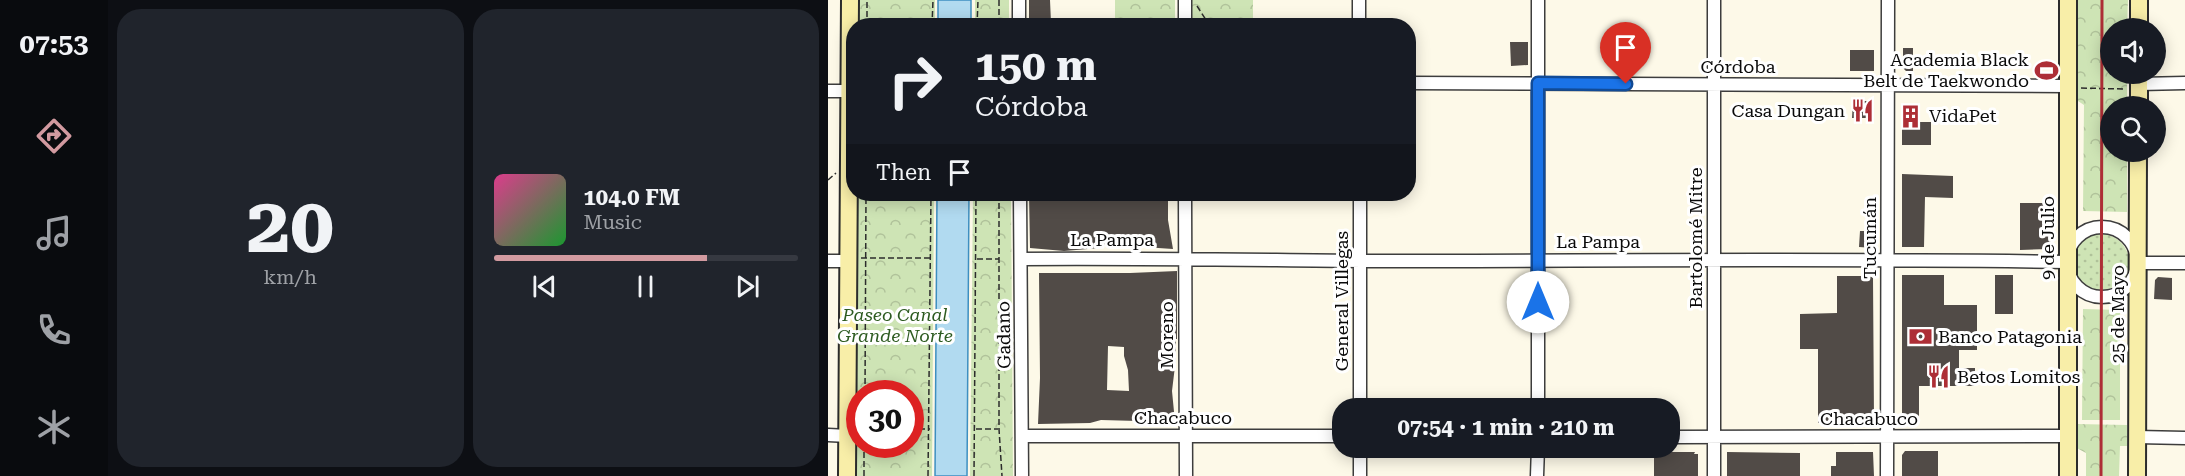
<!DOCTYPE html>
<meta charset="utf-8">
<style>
body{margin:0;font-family:"Roboto Serif",serif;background:#20242c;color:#f1f3f6;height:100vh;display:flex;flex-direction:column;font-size:22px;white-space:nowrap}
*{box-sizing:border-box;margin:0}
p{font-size:20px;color:#9ea1a6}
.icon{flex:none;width:33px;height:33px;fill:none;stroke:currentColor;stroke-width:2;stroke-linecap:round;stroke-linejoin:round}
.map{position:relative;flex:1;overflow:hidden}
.side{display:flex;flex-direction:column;gap:9px;padding:9px;background:#0d0f14;width:720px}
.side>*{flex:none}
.top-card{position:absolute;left:18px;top:18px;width:570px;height:183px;border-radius:24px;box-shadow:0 3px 15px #0003;background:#171b24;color:#f1f3f6;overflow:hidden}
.fabs{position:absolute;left:1272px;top:18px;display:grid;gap:12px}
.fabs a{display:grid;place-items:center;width:66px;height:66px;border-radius:50%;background:#171b24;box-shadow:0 3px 15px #0003;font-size:30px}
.speed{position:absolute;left:18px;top:380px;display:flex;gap:12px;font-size:30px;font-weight:700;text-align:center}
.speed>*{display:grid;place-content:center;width:78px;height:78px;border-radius:50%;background:#171b24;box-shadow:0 3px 15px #0003;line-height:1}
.speed .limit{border:9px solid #d22;background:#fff;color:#111}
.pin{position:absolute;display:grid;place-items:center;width:51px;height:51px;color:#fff;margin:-62px -26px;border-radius:50% 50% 50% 0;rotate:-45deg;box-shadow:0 0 6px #0007}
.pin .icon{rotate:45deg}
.me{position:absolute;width:66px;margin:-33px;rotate:0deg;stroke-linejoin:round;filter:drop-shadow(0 0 4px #0008)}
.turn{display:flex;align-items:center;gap:21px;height:126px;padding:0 30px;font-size:27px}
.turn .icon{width:78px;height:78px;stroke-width:2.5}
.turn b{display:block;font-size:42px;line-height:51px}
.then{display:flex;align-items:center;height:57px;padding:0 30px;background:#0003;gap:12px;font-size:22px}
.side .widget{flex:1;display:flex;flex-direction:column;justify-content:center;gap:9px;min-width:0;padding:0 21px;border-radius:24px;background:#20242c}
.side .dial{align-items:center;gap:0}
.dial b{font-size:78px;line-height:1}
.song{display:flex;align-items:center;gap:18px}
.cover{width:72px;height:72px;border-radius:9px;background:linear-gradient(135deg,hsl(330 70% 55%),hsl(130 70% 35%))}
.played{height:6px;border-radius:3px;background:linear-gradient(90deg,#d29aa0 70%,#363941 70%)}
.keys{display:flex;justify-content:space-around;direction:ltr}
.side .tiles{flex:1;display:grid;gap:9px;grid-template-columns:repeat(2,1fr)}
.trip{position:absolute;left:504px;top:398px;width:348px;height:60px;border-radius:24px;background:#171b24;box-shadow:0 3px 15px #0003;font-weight:700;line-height:60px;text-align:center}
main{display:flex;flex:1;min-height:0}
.menu{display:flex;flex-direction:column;width:108px;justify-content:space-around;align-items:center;background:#090b0e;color:#9ea1a6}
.menu .icon{width:42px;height:42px}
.menu .active{color:#d29aa0}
.menu b{font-size:27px;color:#f1f3f6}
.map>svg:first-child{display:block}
.grass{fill:url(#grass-dots)}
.park{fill:url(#park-crowns);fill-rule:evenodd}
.water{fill:#b1daf0;stroke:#3e8fc1;stroke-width:1.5}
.building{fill:#514b47;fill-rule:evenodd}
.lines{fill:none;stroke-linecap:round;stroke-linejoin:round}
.street-casing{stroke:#3d3d3d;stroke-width:15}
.secondary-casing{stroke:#2c2c2c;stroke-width:20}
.path{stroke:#2c2c2c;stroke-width:1.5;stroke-dasharray:6 3;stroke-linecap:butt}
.street{stroke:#fff;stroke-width:12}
.secondary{stroke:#f8eea8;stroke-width:16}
.rail{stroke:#ad2e36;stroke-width:3}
.route-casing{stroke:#114b97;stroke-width:15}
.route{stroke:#1a73e8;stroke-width:10}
.labels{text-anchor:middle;stroke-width:6;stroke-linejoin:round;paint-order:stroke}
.poi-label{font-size:18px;fill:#0a0a0a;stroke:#fff;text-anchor:start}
.street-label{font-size:18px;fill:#0a0a0a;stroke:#fff}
.park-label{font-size:18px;font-style:italic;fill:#2d5b20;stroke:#fff}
</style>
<main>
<nav class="menu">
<b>07:53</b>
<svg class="icon active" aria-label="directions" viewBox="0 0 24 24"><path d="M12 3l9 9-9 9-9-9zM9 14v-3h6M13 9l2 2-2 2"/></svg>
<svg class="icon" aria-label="music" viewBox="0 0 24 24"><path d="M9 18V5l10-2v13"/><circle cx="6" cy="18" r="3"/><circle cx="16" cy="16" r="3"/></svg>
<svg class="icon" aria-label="phone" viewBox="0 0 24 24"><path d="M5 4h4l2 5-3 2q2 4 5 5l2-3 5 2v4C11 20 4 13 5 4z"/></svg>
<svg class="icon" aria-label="climate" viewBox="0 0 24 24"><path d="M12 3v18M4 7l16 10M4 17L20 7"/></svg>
</nav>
<section class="side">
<div class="tiles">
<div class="widget dial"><b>20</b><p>km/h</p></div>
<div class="widget">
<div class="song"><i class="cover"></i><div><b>104.0 FM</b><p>Music</p></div></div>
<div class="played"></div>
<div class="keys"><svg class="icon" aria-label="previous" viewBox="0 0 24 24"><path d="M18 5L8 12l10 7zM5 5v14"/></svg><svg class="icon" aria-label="pause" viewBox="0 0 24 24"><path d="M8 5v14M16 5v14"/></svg><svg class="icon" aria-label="next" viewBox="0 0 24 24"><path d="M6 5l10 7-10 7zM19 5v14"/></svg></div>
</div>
</div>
</section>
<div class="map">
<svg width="1357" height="476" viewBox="0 0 1357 476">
<defs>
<pattern id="grass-dots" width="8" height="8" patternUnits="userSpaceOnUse" patternTransform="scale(1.5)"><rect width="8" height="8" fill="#cee4b5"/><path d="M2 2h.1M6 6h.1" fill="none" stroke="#b0c29a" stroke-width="1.8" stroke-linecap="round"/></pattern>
<pattern id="park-crowns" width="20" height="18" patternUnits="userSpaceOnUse" patternTransform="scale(1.5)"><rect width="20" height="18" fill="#cee4b5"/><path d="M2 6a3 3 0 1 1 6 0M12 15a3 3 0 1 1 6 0" fill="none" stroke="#b0c29a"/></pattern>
</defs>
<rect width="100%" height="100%" fill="#fdf9e8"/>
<path class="grass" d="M1245 262a28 28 0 1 1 56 0a28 28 0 1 1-56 0Z"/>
<path class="park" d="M 30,0 L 107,0 L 107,25 L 30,26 Z
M 147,0 L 181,0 L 181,25 L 147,25 Z
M 287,0 L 347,0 L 347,25 L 287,25 Z
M 364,0 L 425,0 L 425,25 L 364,25 Z
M 1247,0 L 1300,0 L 1299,28 L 1282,28 L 1282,74 L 1299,74 L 1299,106 L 1282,106 L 1282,152 L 1299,152 L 1299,212 L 1255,211 L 1256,105 L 1247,99 Z
M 29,194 L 106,194 L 104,476 L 28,476 ZM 32,393 L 82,393 L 82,444 L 32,444 Z
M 145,194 L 183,194 L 185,476 L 142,476 Z
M 1255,309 L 1292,310 L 1292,420 L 1254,420 Z
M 1248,424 L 1299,425 L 1299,446 L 1292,446 L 1291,476 L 1258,476 L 1258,453 L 1247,447 Z"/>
<path class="water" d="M 110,0 L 143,0 L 143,25 L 110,25 Z
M 109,194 L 141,194 L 139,476 L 107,476 Z"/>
<path class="building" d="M 201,0 L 222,0 L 223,23 L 201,24 Z
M 682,42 L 700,42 L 700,65 L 683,66 Z
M 1075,48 L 1085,48 L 1085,71 L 1078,71 L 1075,68 Z
M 1022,50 L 1046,50 L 1046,71 L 1022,71 Z
M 1025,101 L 1040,101 L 1045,104 L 1045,118 L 1024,118 Z
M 1074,111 L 1091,111 L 1091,122 L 1103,122 L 1103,145 L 1074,145 Z
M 1074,174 L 1125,176 L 1125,198 L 1097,197 L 1096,247 L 1074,247 Z
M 201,194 L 340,194 L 340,220 L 345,249 L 272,244 L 272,248 L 236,251 L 202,248 Z
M 1192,203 L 1223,203 L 1224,244 L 1220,249 L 1192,250 Z
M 1032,231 L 1046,231 L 1046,248 L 1031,247 Z
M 349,271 L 349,339 L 348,339 L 347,366 L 344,391 L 347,422 L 273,420 L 262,423 L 210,424 L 212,378 L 211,273 L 302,273 ZM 280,346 L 296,347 L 296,356 L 300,370 L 301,391 L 279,390 Z
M 1074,275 L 1116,275 L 1116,305 L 1149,305 L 1149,350 L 1131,350 L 1131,368 L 1147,368 L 1147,386 L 1091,386 L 1091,424 L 1078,424 L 1074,421 Z
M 1167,275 L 1185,275 L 1185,314 L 1167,314 Z
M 1009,276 L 1042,276 L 1045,278 L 1046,420 L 1042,423 L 990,423 L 990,349 L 972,349 L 972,314 L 1009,313 Z
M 1330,277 L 1344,278 L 1344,300 L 1326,299 L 1327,280 Z
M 1077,451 L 1110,451 L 1110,476 L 1074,476 L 1074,455 Z
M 826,452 L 867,452 L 866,454 L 870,454 L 870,476 L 826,476 Z
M 899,452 L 972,453 L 972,476 L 899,476 Z
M 1008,452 L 1045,452 L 1046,476 L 1003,476 L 1003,466 L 1008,466 Z"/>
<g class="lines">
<defs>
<path id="street" d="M 191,0 L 191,26
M 531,0 L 531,26
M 357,26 L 357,0
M 580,83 L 1239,86
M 1311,84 L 1357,83
M 0,91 L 22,91
M 192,194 L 194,476
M 357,194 L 358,476
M 532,194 L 532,408
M1239 262a35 35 0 1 1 70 0a35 35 0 1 1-70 0Z
M 193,259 C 307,258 420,260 534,261 C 769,261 1004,258 1239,262
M 0,261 L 21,261
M 1310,263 L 1357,263
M 710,408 L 710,0
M 0,435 L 20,436
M 195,436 L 514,436
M 842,437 L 1240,436
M 1309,437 L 1357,438
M 532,447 L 532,476
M 709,476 L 710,447
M 886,476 L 886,0
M 1059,476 L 1060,0"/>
<path id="secondary" d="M 1311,28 L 1311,0
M 1311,106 L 1311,74
M 19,476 L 22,0
M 1240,476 L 1240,0
M 1309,476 L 1310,152"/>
</defs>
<use href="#street" class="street-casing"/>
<use href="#secondary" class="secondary-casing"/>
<path class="path" d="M 171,0 L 171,26
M 369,6 L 382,26
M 39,26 L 39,0
M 104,26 L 105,0
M 149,26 L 150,0
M 1253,88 L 1296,89
M 0,180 L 8,173
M 171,194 L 171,429 L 174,476
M 33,258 L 103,258
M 149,259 L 171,259
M 37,393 L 38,194
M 82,429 L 102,429
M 148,429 L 170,429
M 36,476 L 36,444
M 100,476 L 103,194
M 146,476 L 148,194"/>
<use href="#street" class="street"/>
<use href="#secondary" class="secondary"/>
<path class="rail" d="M 1273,476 L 1274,0"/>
</g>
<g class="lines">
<defs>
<path id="route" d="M 710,302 L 710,83 L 798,84"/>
</defs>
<use href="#route" class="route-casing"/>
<use href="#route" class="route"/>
</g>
<defs>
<symbol id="stadium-bare" viewBox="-9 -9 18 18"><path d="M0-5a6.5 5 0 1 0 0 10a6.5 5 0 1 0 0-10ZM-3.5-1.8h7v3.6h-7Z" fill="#ad2e36" stroke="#fff" stroke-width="2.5" paint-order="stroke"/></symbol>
<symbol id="restaurant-bare" viewBox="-9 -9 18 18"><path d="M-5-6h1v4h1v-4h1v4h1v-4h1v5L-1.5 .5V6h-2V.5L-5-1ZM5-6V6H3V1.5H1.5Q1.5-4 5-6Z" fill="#ad2e36" stroke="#fff" stroke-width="2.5" paint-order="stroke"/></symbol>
<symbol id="building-bare" viewBox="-9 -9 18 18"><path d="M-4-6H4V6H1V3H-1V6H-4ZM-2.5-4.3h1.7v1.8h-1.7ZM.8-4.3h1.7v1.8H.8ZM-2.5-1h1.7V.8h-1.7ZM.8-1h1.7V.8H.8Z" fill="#ad2e36" stroke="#fff" stroke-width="2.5" paint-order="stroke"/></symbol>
<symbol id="bank-bare" viewBox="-9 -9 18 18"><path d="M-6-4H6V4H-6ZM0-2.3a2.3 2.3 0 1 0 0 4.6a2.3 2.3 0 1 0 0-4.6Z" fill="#ad2e36" stroke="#fff" stroke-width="2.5" paint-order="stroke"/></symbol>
</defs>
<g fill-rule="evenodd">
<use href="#stadium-bare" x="1202" y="54" width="33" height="33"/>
<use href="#restaurant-bare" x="1018" y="94" width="33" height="33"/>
<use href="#building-bare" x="1066" y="100" width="33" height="33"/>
<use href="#bank-bare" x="1076" y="320" width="33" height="33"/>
<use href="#restaurant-bare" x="1094" y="360" width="33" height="33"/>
</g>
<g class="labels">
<g class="poi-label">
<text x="1201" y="66" text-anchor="end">Academia Black<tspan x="1201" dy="21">Belt de Taekwondo</tspan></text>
<text x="1017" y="117" text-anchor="end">Casa Dungan</text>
<text x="1101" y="122">VidaPet</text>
<text x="1110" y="343">Banco Patagonia</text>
<text x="1129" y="383">Betos Lomitos</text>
</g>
<g class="street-label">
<text x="910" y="73">Córdoba</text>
<text transform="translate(868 238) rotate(-90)" y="6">Bartolomé Mitre</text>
<text transform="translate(1042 238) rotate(-90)" y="6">Tucumán</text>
<text transform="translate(1220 238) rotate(-90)" y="6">9 de Julio</text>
<text x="284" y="246">La Pampa</text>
<text x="770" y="248">La Pampa</text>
<text transform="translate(514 301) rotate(-90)" y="6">General Villegas</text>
<text transform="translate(1290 314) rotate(-90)" y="6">25 de Mayo</text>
<text transform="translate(176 335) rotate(-91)" y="6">Gadano</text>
<text transform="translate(339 335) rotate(-90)" y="6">Moreno</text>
<text x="355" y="424">Chacabuco</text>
<text x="1041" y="425">Chacabuco</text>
</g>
<g class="park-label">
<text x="67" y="321">Paseo Canal<tspan x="67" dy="21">Grande Norte</tspan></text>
</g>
</g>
</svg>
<div class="fabs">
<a><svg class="icon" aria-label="sound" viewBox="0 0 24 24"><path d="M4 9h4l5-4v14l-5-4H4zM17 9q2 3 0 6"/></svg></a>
<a><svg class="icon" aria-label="search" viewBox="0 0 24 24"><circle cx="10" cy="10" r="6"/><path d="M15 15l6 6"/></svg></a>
</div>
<div class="speed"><div class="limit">30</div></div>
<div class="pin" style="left:798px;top:84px;background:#d93025"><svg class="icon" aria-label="arrive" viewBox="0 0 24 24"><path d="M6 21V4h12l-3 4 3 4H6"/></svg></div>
<svg class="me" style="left:710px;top:302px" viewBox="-20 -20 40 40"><circle r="19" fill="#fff"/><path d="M0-13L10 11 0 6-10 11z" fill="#1a73e8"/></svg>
<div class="trip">07:54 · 1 min · 210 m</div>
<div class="top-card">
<div class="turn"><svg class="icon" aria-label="right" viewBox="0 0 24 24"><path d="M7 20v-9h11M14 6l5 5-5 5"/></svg><div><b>150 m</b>Córdoba</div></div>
<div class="then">Then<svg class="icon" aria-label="arrive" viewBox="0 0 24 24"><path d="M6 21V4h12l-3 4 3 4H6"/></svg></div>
</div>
</div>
</main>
